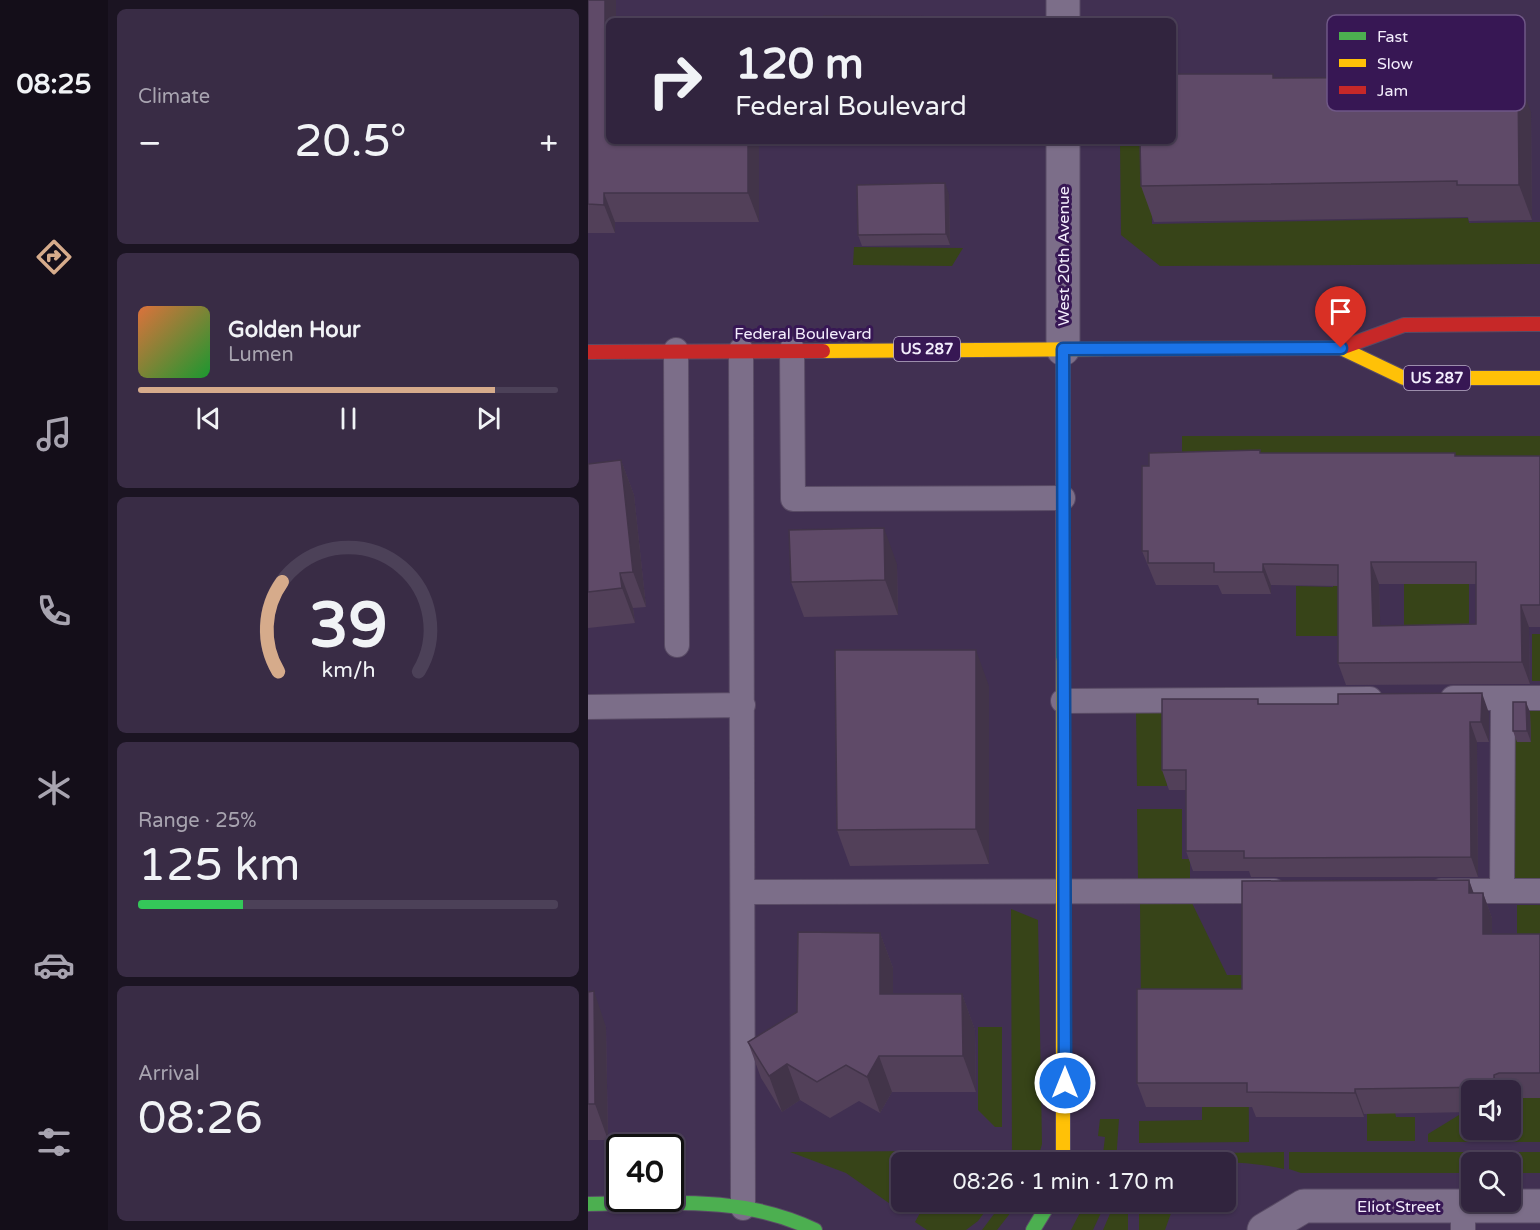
<!DOCTYPE html>
<meta charset="utf-8">
<style>
body{margin:0;font-family:"Varela Round",sans-serif;background:#392c45;color:#f1f3f6;height:100vh;display:flex;flex-direction:column;font-size:22px;white-space:nowrap}
*{box-sizing:border-box;margin:0}
p{font-size:20px;color:#a8a4b0}
.icon{flex:none;width:33px;height:33px;fill:none;stroke:currentColor;stroke-width:2;stroke-linecap:round;stroke-linejoin:round}
.map{position:relative;flex:1;overflow:hidden}
.drawer{display:flex;flex-direction:column;gap:9px;padding:9px;background:#1b1422;width:480px}
.drawer>*{flex:none}
.hud{position:absolute;left:18px;top:18px;width:570px;height:126px;border-radius:9px;box-shadow:0 2px 4px #0004,0 0 0 2px #4c4158;background:#31243e;color:#f1f3f6;overflow:hidden}
.buttons{position:absolute;left:873px;top:1080px;display:grid;gap:12px}
.buttons a{display:grid;place-items:center;width:60px;height:60px;border-radius:9px;background:#31243e;box-shadow:0 2px 4px #0004,0 0 0 2px #4c4158;font-size:30px}
.speed{position:absolute;left:18px;top:1134px;display:flex;gap:12px;font-size:30px;font-weight:700;text-align:center}
.speed>*{display:grid;place-content:center;width:78px;height:78px;border-radius:50%;background:#31243e;box-shadow:0 2px 4px #0004,0 0 0 2px #4c4158;line-height:1}
.speed .limit{border:3px solid #111;border-radius:9px;background:#fff;color:#111}
.pin{position:absolute;display:grid;place-items:center;width:51px;height:51px;color:#fff;margin:-62px -26px;border-radius:50% 50% 50% 0;rotate:-45deg;box-shadow:0 0 6px #0007}
.pin .icon{rotate:45deg}
.me{position:absolute;width:66px;margin:-33px;rotate:0deg;stroke-linejoin:round;filter:drop-shadow(0 0 4px #0008)}
.turn{display:flex;align-items:center;gap:21px;height:126px;padding:0 30px;font-size:27px}
.turn .icon{width:78px;height:78px;stroke-width:2.5}
.turn b{display:block;font-size:42px;line-height:51px}
.big{font-size:45px;font-weight:600;line-height:1.1}
.drawer .tile{flex:1;display:flex;flex-direction:column;justify-content:center;gap:9px;min-width:0;padding:0 21px;border-radius:9px;background:#392c45}
.drawer .dial{align-items:center;gap:0}
.dial svg{height:156px;overflow:visible;fill:none;stroke:#4c4158;stroke-width:7;stroke-linecap:round;text-anchor:middle}
.dial text{fill:#f1f3f6;stroke:none}
.song{display:flex;align-items:center;gap:18px}
.cover{width:72px;height:72px;border-radius:9px;background:linear-gradient(135deg,hsl(20 70% 55%),hsl(130 70% 35%))}
.played{height:6px;border-radius:3px;background:linear-gradient(90deg,#d6ab8b 85%,#4c4158 85%)}
.keys{display:flex;justify-content:space-around;direction:ltr}
.heat{display:flex;justify-content:space-between;align-items:center;font-size:33px;direction:ltr}
.charge{height:9px;border-radius:4px;background:linear-gradient(90deg,#34c759 25%,#4c4158 0)}
.trip{position:absolute;left:303px;top:1152px;width:345px;height:60px;border-radius:9px;background:#31243e;box-shadow:0 2px 4px #0004,0 0 0 2px #4c4158;font-weight:600;line-height:60px;text-align:center}
main{display:flex;flex:1;min-height:0}
.dock{display:flex;flex-direction:column;width:108px;justify-content:space-around;align-items:center;background:#140e19;color:#a8a4b0}
.dock .icon{width:42px;height:42px}
.dock .on{color:#d6ab8b}
.dock b{font-size:27px;color:#f1f3f6}
.map>svg:first-child{display:block}
.green{fill:#374418}
.lines{fill:none;stroke-linecap:round;stroke-linejoin:round}
.lane-casing{stroke:#594b65;stroke-width:26}
.street-casing{stroke:#594b65;stroke-width:35}
.fast-casing{stroke:#594b65;stroke-width:16}
.slow-casing{stroke:#594b65;stroke-width:16}
.jam-casing{stroke:#594b65;stroke-width:16}
.lane{stroke:#7c6e89;stroke-width:24}
.street{stroke:#7c6e89;stroke-width:33}
.fast{stroke:#4caf50;stroke-width:14}
.slow{stroke:#ffc107;stroke-width:14}
.jam{stroke:#c62828;stroke-width:14}
.wall{fill:#524059;fill-rule:evenodd}
.shaded-wall{fill:#423449}
.building{fill:#5f4a68;stroke:#423449;stroke-width:1.5;fill-rule:evenodd}
.route-casing{stroke:#114b97;stroke-width:15}
.route{stroke:#1a73e8;stroke-width:10}
.labels{text-anchor:middle;stroke-width:6;stroke-linejoin:round;paint-order:stroke}
.shield{fill:#371754;stroke:#bbadca;stroke-width:1.5}
.shield-label{font-size:15px;font-weight:bold;fill:#f3edfc}
.street-label{font-size:16px;fill:#f3edfc;stroke:#371754}
.key{fill:#371754;stroke:#6f5786;stroke-width:1.5}
.key-label{font-size:16px;fill:#f3edfc}
</style>
<main>
<nav class="dock">
<b>08:25</b>
<svg class="icon on" aria-label="directions" viewBox="0 0 24 24"><path d="M12 3l9 9-9 9-9-9zM9 14v-3h6M13 9l2 2-2 2"/></svg>
<svg class="icon" aria-label="music" viewBox="0 0 24 24"><path d="M9 18V5l10-2v13"/><circle cx="6" cy="18" r="3"/><circle cx="16" cy="16" r="3"/></svg>
<svg class="icon" aria-label="phone" viewBox="0 0 24 24"><path d="M5 4h4l2 5-3 2q2 4 5 5l2-3 5 2v4C11 20 4 13 5 4z"/></svg>
<svg class="icon" aria-label="climate" viewBox="0 0 24 24"><path d="M12 3v18M4 7l16 10M4 17L20 7"/></svg>
<svg class="icon" aria-label="car" viewBox="0 0 24 24"><path d="M5 17H2v-5l4-1 3-4h7l3 4 3 1v5h-3M9 17h6M6 11h13"/><circle cx="7" cy="17" r="2"/><circle cx="17" cy="17" r="2"/></svg>
<svg class="icon" aria-label="filters" viewBox="0 0 24 24"><path d="M4 7h16M4 17h16"/><circle cx="9" cy="7" r="2"/><circle cx="15" cy="17" r="2"/></svg>
</nav>
<section class="drawer">
<div class="tile"><p>Climate</p>
<div class="heat"><a>−</a><b class="big">20.5°</b><a>+</a></div>
</div>
<div class="tile">
<div class="song"><i class="cover"></i><div><b>Golden Hour</b><p>Lumen</p></div></div>
<div class="played"></div>
<div class="keys"><svg class="icon" aria-label="previous" viewBox="0 0 24 24"><path d="M18 5L8 12l10 7zM5 5v14"/></svg><svg class="icon" aria-label="pause" viewBox="0 0 24 24"><path d="M8 5v14M16 5v14"/></svg><svg class="icon" aria-label="next" viewBox="0 0 24 24"><path d="M6 5l10 7-10 7zM19 5v14"/></svg></div>
</div>
<div class="tile dial"><svg viewBox="0 0 100 80">
<path d="M14 69A42 42 0 1 1 86 69"/>
<path d="M14 69A42 42 0 0 1 16 23" stroke="#d6ab8b"/>
<text x="50" y="56" font-size="32" font-weight="700">39</text>
<text x="50" y="72" font-size="11">km/h</text>
</svg></div>
<div class="tile"><p>Range · 25%</p><b class="big">125 km</b><div class="charge"></div></div>
<div class="tile"><p>Arrival</p><b class="big">08:26</b></div>
</section>
<div class="map">
<svg width="952" height="1230" viewBox="0 0 952 1230">
<rect width="100%" height="100%" fill="#413052"/>
<path class="green" d="M 532,141 L 563,141 L 564,224 L 880,218 L 881,223 L 952,222 L 952,264 L 572,266 L 533,235 Z
M 266,247 L 375,248 L 364,266 L 265,265 Z
M 594,436 L 952,436 L 952,569 L 594,471 Z
M 745,573 L 771,636 L 708,636 L 708,586 L 745,587 Z
M 881,574 L 881,644 L 816,682 L 816,575 Z
M 944,634 L 952,634 L 952,681 L 944,681 Z
M 921,711 L 952,711 L 952,879 L 922,879 Z
M 548,712 L 578,712 L 579,786 L 549,786 Z
M 549,809 L 594,809 L 594,859 L 602,859 L 602,880 L 550,881 Z
M 552,903 L 604,903 L 639,975 L 660,975 L 661,1142 L 551,1143 L 551,1121 L 614,1120 L 614,1008 L 553,1008 Z
M 929,905 L 952,905 L 952,957 L 929,957 Z
M 423,909 L 450,920 L 454,1144 L 449,1162 L 424,1162 Z
M 952,959 L 952,1142 L 840,1142 L 840,1134 L 871,1115 L 883,1115 L 884,1130 L 922,1130 L 922,1090 Z
M 779,966 L 808,1117 L 827,1117 L 827,1141 L 779,1141 Z
M 390,1027 L 414,1027 L 414,1127 L 407,1127 L 390,1110 Z
M 512,1119 L 531,1119 L 528,1162 L 514,1162 L 517,1137 L 510,1136 Z
M 331,1151 L 329,1162 L 314,1162 L 313,1200 L 308,1208 L 258,1173 L 202,1152 Z
M 414,1152 L 414,1162 L 350,1162 L 349,1153 Z
M 696,1152 L 696,1169 C 648,1158 602,1163 551,1162 L 551,1154 Z
M 701,1152 L 952,1152 L 952,1173 L 923,1173 L 922,1162 L 884,1162 L 883,1173 L 713,1173 L 701,1169 Z
M 338,1202 L 404,1202 L 390,1221 L 378,1230 L 339,1230 L 327,1222 Z
M 415,1202 L 431,1202 L 409,1230 L 394,1230 Z
M 504,1202 L 518,1202 L 505,1230 L 483,1230 L 497,1203 L 503,1205 Z
M 527,1202 L 540,1202 L 540,1230 L 515,1230 Z
M 551,1202 L 587,1202 L 577,1230 L 551,1230 Z"/>
<g class="lines">
<defs>
<path id="lane" d="M 204,349 L 205,499 L 475,498
M 88,350 L 89,645
M 153,350 L 155,1208
M 865,698 L 952,698
M 475,701 L 782,699
M 0,707 L 155,705
M 853,891 L 952,891
M 914,891 L 915,698
M 155,892 L 686,891
M 875,1206 L 875,1230"/>
<path id="street" d="M 475,0 L 475,21
M 475,349 L 475,141
M 676,1230 L 716,1206 L 952,1206"/>
<path id="fast" d="M 475,349 L 475,661
M 0,1204 C 79,1203 154,1195 227,1230
M 445,1230 L 462,1202"/>
<path id="slow" d="M 753,348 L 816,378 L 952,378
M 235,351 L 519,349
M 475,661 L 475,1162"/>
<path id="jam" d="M 519,349 L 753,348 L 816,325 L 952,324
M 0,352 L 235,351"/>
</defs>
<use href="#lane" class="lane-casing"/>
<use href="#street" class="street-casing"/>
<use href="#fast" class="fast-casing"/>
<use href="#slow" class="slow-casing"/>
<use href="#jam" class="jam-casing"/>
<use href="#lane" class="lane"/>
<use href="#street" class="street"/>
<use href="#fast" class="fast"/>
<use href="#slow" class="slow"/>
<use href="#jam" class="jam"/>
</g>
<path class="wall" d="M 0,0 L 28,0 L 28,21 L 21,21 L 21,141 L 171,141 L 171,222 L 27,222 L 27,233 L 0,233 Z
M 687,78 L 943,112 L 944,220 L 881,221 L 880,217 L 566,222 L 553,186 Z
M 361,194 L 362,245 L 274,246 L 270,235 Z
M 672,453 L 868,456 L 952,456 L 952,627 L 941,627 L 942,684 L 758,685 L 750,663 L 750,586 L 683,585 L 683,594 L 634,594 L 630,585 L 568,585 L 554,551 L 561,466 ZM 791,584 L 888,584 L 888,624 L 792,626 Z
M 33,460 L 46,495 L 58,607 L 45,608 L 47,623 L 0,628 L 0,464 Z
M 309,564 L 310,615 L 216,617 L 203,582 Z
M 401,686 L 401,864 L 262,866 L 249,830 Z
M 672,704 L 901,713 L 901,742 L 889,742 L 890,877 L 663,877 L 661,871 L 605,871 L 598,851 L 598,790 L 581,790 L 574,770 Z
M 942,712 L 943,742 L 929,742 L 925,731 Z
M 881,880 L 885,893 L 895,893 L 904,918 L 904,934 L 952,934 L 952,1098 L 922,1098 L 922,1090 L 884,1090 L 884,1112 L 776,1114 L 776,1117 L 668,1117 L 664,1107 L 558,1107 L 549,1083 L 654,989 Z
M 292,933 L 305,968 L 305,994 L 374,994 L 387,1030 L 388,1092 L 304,1092 L 292,1113 L 271,1101 L 242,1118 L 212,1100 L 194,1112 L 173,1078 L 160,1042 L 209,1012 Z
M 0,992 L 18,1027 L 20,1140 L 0,1140 Z"/>
<path class="shaded-wall" d="M 17,0 L 28,0 L 28,21 L 21,21 L 21,74 L 17,62 Z
M 930,77 L 943,112 L 944,220 L 931,185 Z
M 160,141 L 171,141 L 171,222 L 160,193 Z
M 357,183 L 361,194 L 362,245 L 358,234 Z
M 16,193 L 27,222 L 27,233 L 16,205 Z
M 33,460 L 46,495 L 58,607 L 45,572 Z
M 296,528 L 309,564 L 310,615 L 297,580 Z
M 783,562 L 791,584 L 793,648 L 785,626 Z
M 675,564 L 683,585 L 683,594 L 675,572 Z
M 32,573 L 45,608 L 47,623 L 34,588 Z
M 933,605 L 941,627 L 942,684 L 934,662 Z
M 388,650 L 401,686 L 401,864 L 388,829 Z
M 894,693 L 901,713 L 901,742 L 893,722 Z
M 938,702 L 942,712 L 943,742 L 939,731 Z
M 882,722 L 889,742 L 890,877 L 883,857 Z
M 881,880 L 890,905 L 881,893 Z
M 895,893 L 904,918 L 904,959 L 895,934 Z
M 292,933 L 305,968 L 305,1030 L 292,994 Z
M 6,991 L 18,1027 L 20,1140 L 7,1104 Z
M 374,994 L 387,1030 L 388,1092 L 375,1056 Z
M 291,1056 L 304,1092 L 292,1113 L 279,1077 Z
M 199,1064 L 212,1100 L 194,1112 L 181,1076 Z
M 906,1075 L 912,1090 L 907,1090 L 906,1087 Z
M 767,1089 L 776,1114 L 776,1117 L 767,1093 Z"/>
<path class="building" d="M 0,0 L 17,0 L 17,62 L 21,62 L 21,141 L 160,141 L 160,193 L 16,193 L 16,205 L 0,204 Z
M 236,16 L 374,17 L 374,21 L 236,21 Z
M 585,74 L 685,74 L 685,78 L 930,77 L 931,185 L 869,185 L 869,181 L 553,186 L 552,141 L 585,141 Z
M 357,183 L 358,234 L 270,235 L 269,185 Z
M 672,450 L 672,453 L 867,453 L 867,456 L 952,456 L 952,605 L 933,605 L 934,662 L 750,663 L 750,565 L 675,564 L 675,572 L 626,572 L 626,563 L 560,563 L 560,551 L 554,551 L 554,466 L 561,466 L 561,453 ZM 783,562 L 888,562 L 888,624 L 785,626 Z
M 33,460 L 45,572 L 32,573 L 34,588 L 0,592 L 0,464 Z
M 296,528 L 297,580 L 203,582 L 201,530 Z
M 247,650 L 388,650 L 388,829 L 249,830 Z
M 894,693 L 893,722 L 882,722 L 883,857 L 656,858 L 656,851 L 598,851 L 598,770 L 574,770 L 574,699 L 670,699 L 670,704 L 750,704 L 750,694 Z
M 925,702 L 938,702 L 939,731 L 925,731 Z
M 881,880 L 881,893 L 895,893 L 895,934 L 952,934 L 952,1073 L 911,1073 L 906,1075 L 906,1087 L 767,1089 L 767,1093 L 659,1092 L 659,1083 L 549,1083 L 549,989 L 654,989 L 654,881 Z
M 210,932 L 292,933 L 292,994 L 374,994 L 375,1056 L 291,1056 L 279,1077 L 258,1065 L 229,1082 L 199,1064 L 181,1076 L 160,1042 L 209,1012 Z
M 6,991 L 7,1104 L 0,1104 L 0,992 Z"/>
<g class="lines">
<defs>
<path id="route" d="M 477,1083 L 475,349 L 753,348"/>
</defs>
<use href="#route" class="route-casing"/>
<use href="#route" class="route"/>
</g>
<g class="labels">
<g class="shield">
<rect x="306" y="337" width="66" height="24" rx="4.5"/>
<rect x="816" y="366" width="66" height="24" rx="4.5"/>
</g>
<g class="shield-label">
<text x="339" y="354">US 287</text>
<text x="849" y="383">US 287</text>
</g>
<g class="street-label">
<text transform="translate(475 256) rotate(-90)" y="6">West 20th Avenue</text>
<text x="215" y="339">Federal Boulevard</text>
<text x="811" y="1212">Eliot Street</text>
</g>
</g>
<rect x="739" y="15" width="198" height="96" rx="9" class="key"/>
<rect x="751" y="32" width="27" height="8" fill="#4caf50"/>
<rect x="751" y="59" width="27" height="8" fill="#ffc107"/>
<rect x="751" y="86" width="27" height="8" fill="#c62828"/>
<g class="key-label">
<text x="789" y="42">Fast</text>
<text x="789" y="69">Slow</text>
<text x="789" y="96">Jam</text>
</g>
</svg>
<div class="buttons">
<a><svg class="icon" aria-label="sound" viewBox="0 0 24 24"><path d="M4 9h4l5-4v14l-5-4H4zM17 9q2 3 0 6"/></svg></a>
<a><svg class="icon" aria-label="search" viewBox="0 0 24 24"><circle cx="10" cy="10" r="6"/><path d="M15 15l6 6"/></svg></a>
</div>
<div class="speed"><div class="limit">40</div></div>
<div class="pin" style="left:753px;top:348px;background:#d93025"><svg class="icon" aria-label="arrive" viewBox="0 0 24 24"><path d="M6 21V4h12l-3 4 3 4H6"/></svg></div>
<svg class="me" style="left:477px;top:1083px" viewBox="-20 -20 40 40"><circle r="17" fill="#1a73e8" stroke="#fff" stroke-width="3"/><path d="M0-11L8 9 0 5-8 9z" fill="#fff"/></svg>
<div class="trip">08:26 · 1 min · 170 m</div>
<div class="hud">
<div class="turn"><svg class="icon" aria-label="right" viewBox="0 0 24 24"><path d="M7 20v-9h11M14 6l5 5-5 5"/></svg><div><b>120 m</b>Federal Boulevard</div></div>
</div>
</div>
</main>
